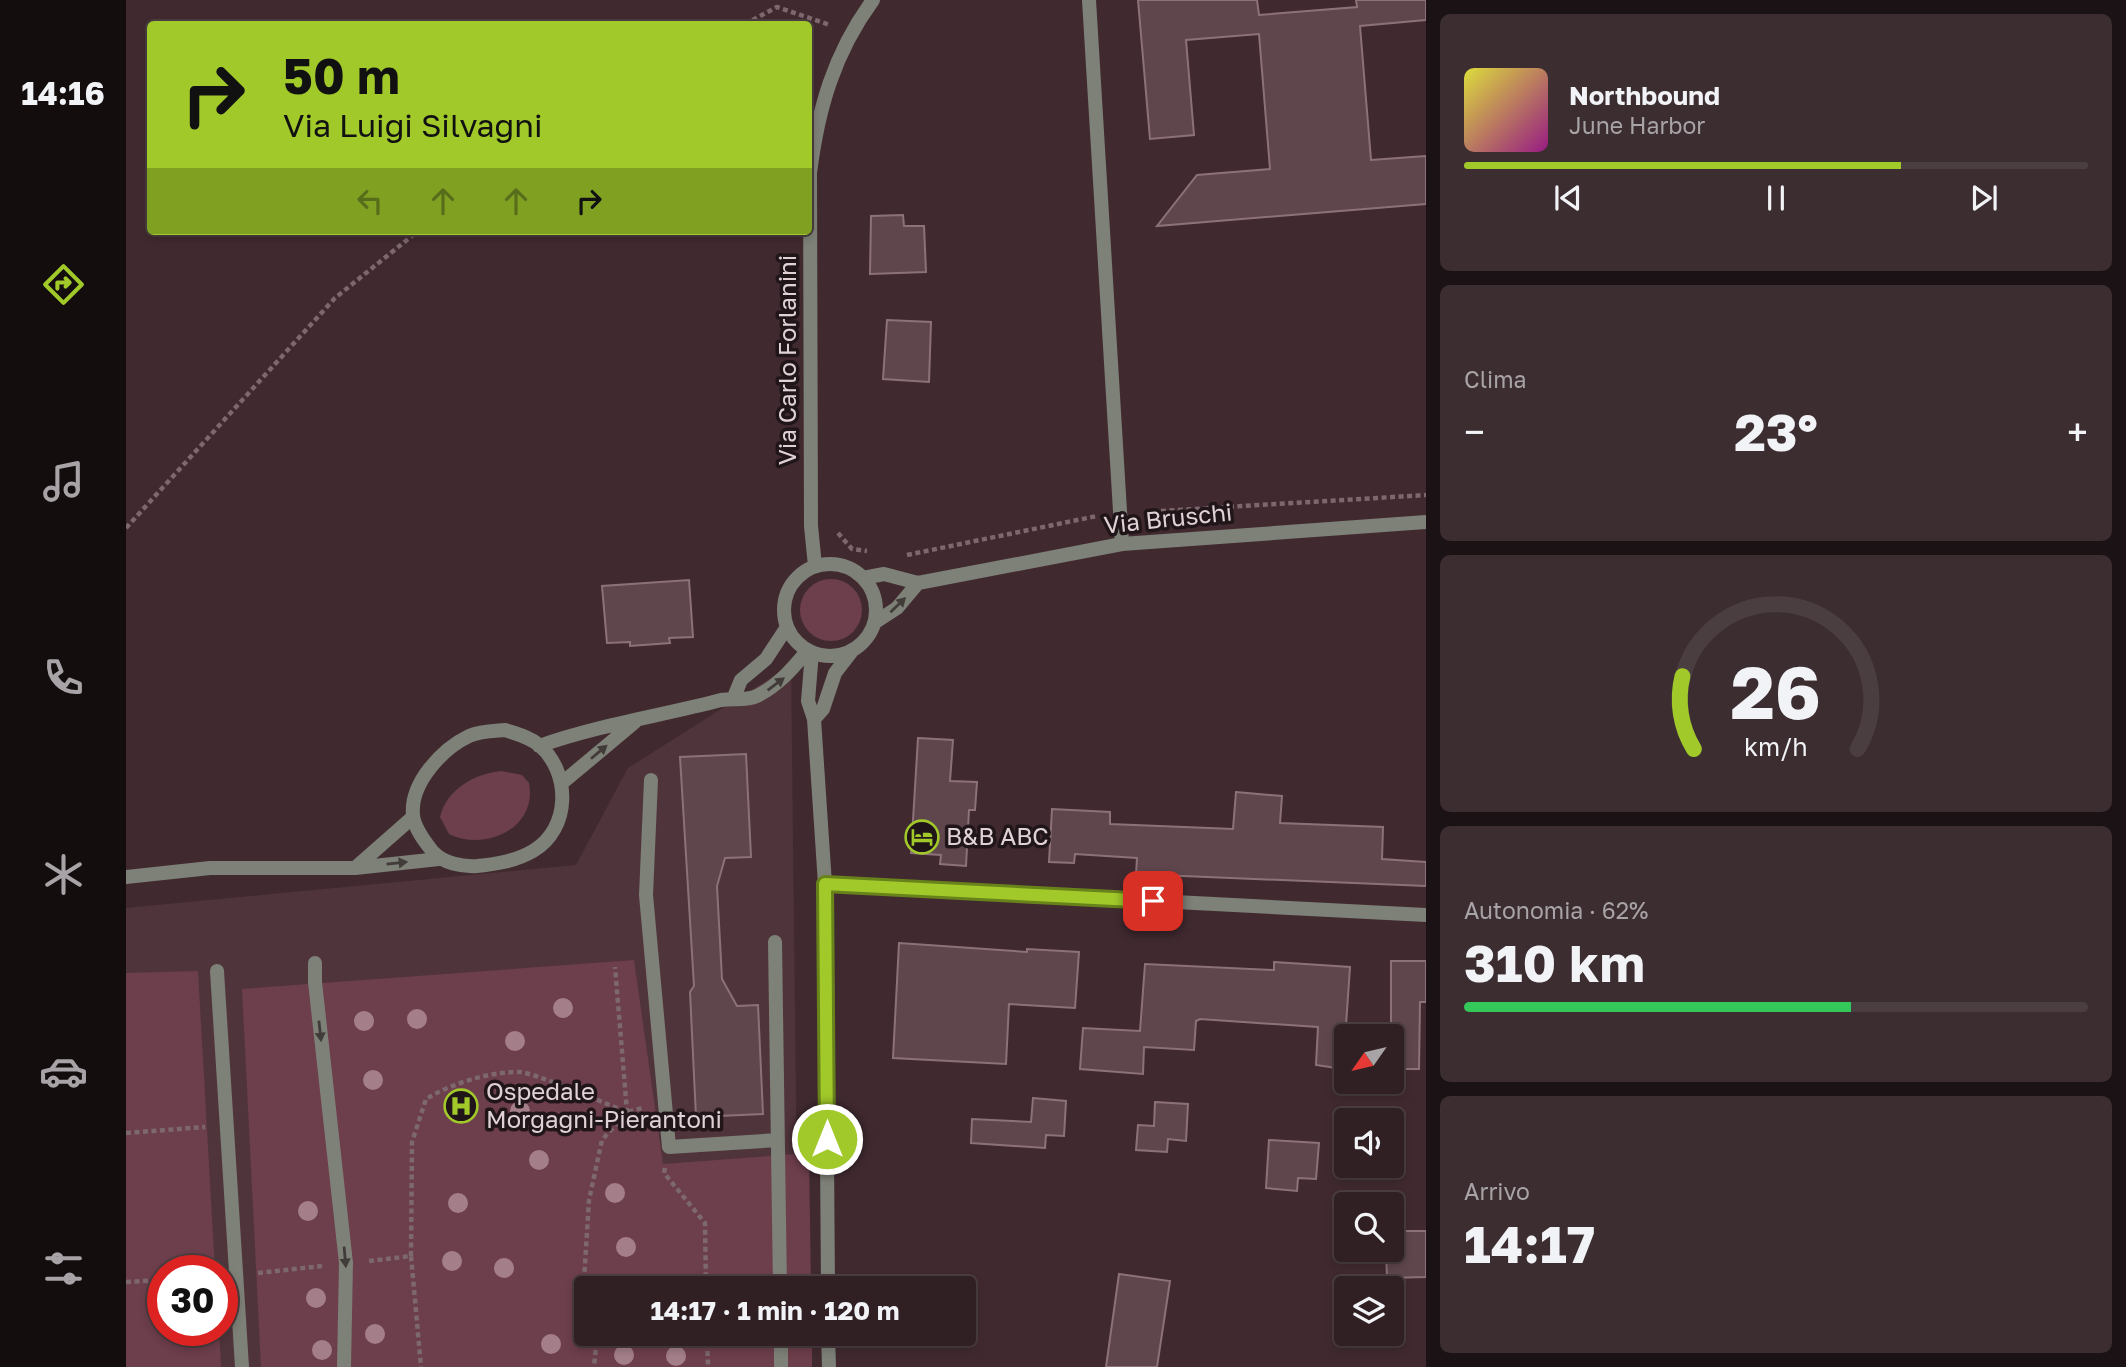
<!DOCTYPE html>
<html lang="it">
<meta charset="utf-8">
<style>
body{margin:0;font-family:"Golos Text",sans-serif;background:#3c2d31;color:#f1f3f6;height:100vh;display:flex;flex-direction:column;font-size:26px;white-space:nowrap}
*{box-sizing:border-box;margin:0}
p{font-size:23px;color:#a8a3a6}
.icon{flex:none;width:38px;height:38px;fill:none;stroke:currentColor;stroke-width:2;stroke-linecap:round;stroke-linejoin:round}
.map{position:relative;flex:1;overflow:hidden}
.drawer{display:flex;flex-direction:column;gap:14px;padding:14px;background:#1a1214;width:700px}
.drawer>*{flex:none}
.guide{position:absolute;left:21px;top:21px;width:665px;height:214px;border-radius:7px;box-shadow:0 4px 10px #0003,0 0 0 2px #4b3e41;background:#a1c92a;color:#111;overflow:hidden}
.needle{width:46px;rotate:236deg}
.buttons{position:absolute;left:1208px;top:1024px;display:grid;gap:14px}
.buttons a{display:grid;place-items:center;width:70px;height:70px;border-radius:7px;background:#302024;box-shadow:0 4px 10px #0003,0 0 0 2px #4b3e41;font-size:35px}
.speed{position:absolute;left:21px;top:1255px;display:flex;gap:14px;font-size:35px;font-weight:700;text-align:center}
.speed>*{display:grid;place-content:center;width:91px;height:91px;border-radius:50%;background:#302024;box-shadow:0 4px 10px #0003,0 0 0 2px #4b3e41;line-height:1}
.speed .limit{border:10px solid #d22;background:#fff;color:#111}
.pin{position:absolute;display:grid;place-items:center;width:60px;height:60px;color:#fff;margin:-30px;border-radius:14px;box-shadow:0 4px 10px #0006}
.me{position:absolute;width:77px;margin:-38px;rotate:0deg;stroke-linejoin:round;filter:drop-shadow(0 0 5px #0008)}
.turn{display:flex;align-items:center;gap:24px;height:147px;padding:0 21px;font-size:32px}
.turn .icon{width:91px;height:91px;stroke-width:2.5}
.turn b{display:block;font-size:49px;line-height:60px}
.lanes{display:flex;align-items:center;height:66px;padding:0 21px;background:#0003;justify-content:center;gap:35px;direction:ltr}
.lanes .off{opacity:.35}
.big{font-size:52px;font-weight:700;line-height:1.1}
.drawer .card{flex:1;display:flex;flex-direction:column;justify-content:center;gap:10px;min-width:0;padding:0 24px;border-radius:10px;background:#3c2d31}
.drawer .dial{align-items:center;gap:0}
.dial svg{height:182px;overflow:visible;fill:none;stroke:#4b3e41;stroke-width:7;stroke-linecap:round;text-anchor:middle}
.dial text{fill:#f1f3f6;stroke:none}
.song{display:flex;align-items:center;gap:21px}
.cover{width:84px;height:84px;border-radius:10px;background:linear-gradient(135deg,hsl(60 70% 55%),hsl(310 70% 35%))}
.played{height:7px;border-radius:4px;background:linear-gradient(90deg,#a1c92a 70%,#4b3e41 70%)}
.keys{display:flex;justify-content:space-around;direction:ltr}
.heat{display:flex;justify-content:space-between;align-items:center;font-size:38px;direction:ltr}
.charge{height:10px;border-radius:5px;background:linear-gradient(90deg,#34c759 62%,#4b3e41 0)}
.trip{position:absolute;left:448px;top:1276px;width:402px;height:70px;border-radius:7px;background:#302024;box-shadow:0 4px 10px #0003,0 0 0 2px #4b3e41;font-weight:700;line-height:70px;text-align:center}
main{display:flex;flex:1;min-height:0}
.tab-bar{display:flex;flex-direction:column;width:126px;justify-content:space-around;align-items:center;background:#130d0e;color:#a8a3a6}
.tab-bar .icon{width:49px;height:49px}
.tab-bar .selected{color:#a1c92a}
.tab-bar b{font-size:32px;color:#f1f3f6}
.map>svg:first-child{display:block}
.built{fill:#50343b;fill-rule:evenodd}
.green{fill:#6d3e4c}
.building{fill:#5e464c;stroke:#8c7278;stroke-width:2}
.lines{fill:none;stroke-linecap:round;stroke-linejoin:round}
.path{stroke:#7c686e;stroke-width:4.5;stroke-dasharray:5 3.5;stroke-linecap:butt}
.lane{stroke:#7e8177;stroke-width:14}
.street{stroke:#7e8177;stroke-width:14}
.tree{fill:#a47f89}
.oneway{fill:#413b3a}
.route-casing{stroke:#69831b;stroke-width:18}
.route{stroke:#a1c92a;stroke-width:12}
.labels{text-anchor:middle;stroke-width:7;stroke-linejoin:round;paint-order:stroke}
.street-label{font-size:24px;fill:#e0d1d5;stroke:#201619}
.poi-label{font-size:24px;fill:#e0d1d5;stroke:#201619;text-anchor:start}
</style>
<main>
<nav class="tab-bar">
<b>14:16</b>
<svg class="icon selected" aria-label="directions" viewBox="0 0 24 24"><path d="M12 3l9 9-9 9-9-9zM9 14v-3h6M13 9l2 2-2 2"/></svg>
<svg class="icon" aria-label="music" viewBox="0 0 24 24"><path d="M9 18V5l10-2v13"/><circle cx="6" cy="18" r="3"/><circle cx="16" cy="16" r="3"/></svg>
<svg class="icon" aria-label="phone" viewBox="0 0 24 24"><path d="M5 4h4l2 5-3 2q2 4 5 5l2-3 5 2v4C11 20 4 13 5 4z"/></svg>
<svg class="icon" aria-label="climate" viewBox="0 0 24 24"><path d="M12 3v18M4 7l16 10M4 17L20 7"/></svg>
<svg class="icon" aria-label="car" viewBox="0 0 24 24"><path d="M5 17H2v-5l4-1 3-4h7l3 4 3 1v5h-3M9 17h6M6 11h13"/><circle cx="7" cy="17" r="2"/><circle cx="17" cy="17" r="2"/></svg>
<svg class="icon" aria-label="filters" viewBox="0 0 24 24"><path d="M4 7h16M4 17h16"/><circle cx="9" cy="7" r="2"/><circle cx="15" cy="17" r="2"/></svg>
</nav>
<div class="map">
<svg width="1300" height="1367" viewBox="0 0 1300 1367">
<rect width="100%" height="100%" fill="#402a30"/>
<path class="built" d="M 665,665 L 672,1288 L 460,1288 L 460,1334 L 674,1367 L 0,1367 L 0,908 L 450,865 L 502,768 ZM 37,1270 L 96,1270 L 96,1330 L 37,1330 Z"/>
<path class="green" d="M674 610a31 31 0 1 1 62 0a31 31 0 1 1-62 0Z
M 375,771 L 396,775 L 403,783 C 412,828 359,852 323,834 L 314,817 C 321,789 348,774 375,771 Z
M 508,960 L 537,1164 L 683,1153 L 685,1288 L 460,1288 L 460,1334 L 686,1334 L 686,1367 L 135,1367 L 116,989 Z
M 72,971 L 89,1270 L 37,1270 L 37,1330 L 93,1330 L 95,1367 L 0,1367 L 0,973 Z"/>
<path class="building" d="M 1012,0 L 1131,0 L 1133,15 L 1231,7 L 1230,0 L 1300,0 L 1300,20 L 1234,26 L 1245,160 L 1300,156 L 1300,204 L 1031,226 L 1071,175 L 1144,169 L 1133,34 L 1060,40 L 1068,135 L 1024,139 Z
M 777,215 L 778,226 L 798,226 L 800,272 L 744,274 L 745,216 Z
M 761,320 L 805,322 L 803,382 L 757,379 Z
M 563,580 L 567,637 L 543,638 L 544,643 L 504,646 L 504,642 L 481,643 L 476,586 Z
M 792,738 L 827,740 L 824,781 L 851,782 L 849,810 L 843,810 L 840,866 L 814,864 L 815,855 L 785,853 Z
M 620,754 L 625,857 L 599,858 L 591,886 L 596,979 L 611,1006 L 632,1005 L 637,1114 L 570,1117 L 564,992 L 568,986 L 554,757 Z
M 1110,792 L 1156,796 L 1154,823 L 1257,827 L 1256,859 L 1300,862 L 1300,886 L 1010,874 L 1011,858 L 949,854 L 948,863 L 923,862 L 926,809 L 984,812 L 984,824 L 1107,829 Z
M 773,943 L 901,952 L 901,949 L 953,952 L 949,1008 L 883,1004 L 880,1064 L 767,1058 Z
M 1265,961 L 1300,961 L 1300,1002 L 1294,1002 L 1293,1069 L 1265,1069 Z
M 1148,962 L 1224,967 L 1217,1069 L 1190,1065 L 1192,1027 L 1074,1019 L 1070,1021 L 1068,1050 L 1018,1047 L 1017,1074 L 954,1069 L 957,1028 L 1014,1031 L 1019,964 L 1148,970 Z
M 907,1098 L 940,1101 L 938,1136 L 920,1135 L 919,1148 L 845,1143 L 846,1119 L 905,1122 Z
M 1029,1102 L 1062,1104 L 1060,1141 L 1042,1139 L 1041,1152 L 1010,1150 L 1012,1125 L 1028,1126 Z
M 1143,1140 L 1193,1143 L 1190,1179 L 1172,1178 L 1171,1191 L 1140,1188 Z
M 1265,1231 L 1300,1231 L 1300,1277 L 1261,1278 L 1260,1250 L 1265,1250 Z
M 993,1274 L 1044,1281 L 1031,1367 L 980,1367 Z"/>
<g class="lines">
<path class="path" d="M 619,24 L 651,7 L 704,25
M 1018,512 L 1300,495
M 0,528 L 209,298 L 292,231
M 712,533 L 726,549 L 741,551
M 781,555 L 971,516
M 0,1133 L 79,1127
M 539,1168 L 538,1173 L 579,1223 L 580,1288
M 285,1256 L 286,1142 L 300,1099 C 327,1083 362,1072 393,1072 C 408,1072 482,1105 501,1112 L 516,1108
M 243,1261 L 285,1256 L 295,1367
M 132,1273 L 196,1266
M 0,1282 L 37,1280
M 460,1322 L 456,1312 L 463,1200 L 476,1140 L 501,1112 L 489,967
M 465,1334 L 470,1346 L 468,1367
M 581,1334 L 582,1367"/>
<path class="lane" d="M 525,780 L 520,895 L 543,1147 L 652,1140
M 229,868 L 287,817
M 0,877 L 84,868 L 229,868 L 313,859
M 649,942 L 654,1288
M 189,963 L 189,982 L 220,1263 L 218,1367
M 91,971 L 116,1367
M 655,1334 L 655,1367"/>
<path class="street" d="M 963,0 L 996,544
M658 610a46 46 0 1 1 92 0a46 46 0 1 1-92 0Z
M 689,566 L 685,526 L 684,173 C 692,109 708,53 747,0
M 737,578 L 758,574 L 792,583 L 996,544 L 1300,522
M 748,623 L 771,608 L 792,583
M 686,652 L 682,701 L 688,719 L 699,884 L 702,1288
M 608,697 L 615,680 L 640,659 L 661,627
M 688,719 L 697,709 L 709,673 L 726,651
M 379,730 C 391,734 403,737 413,745 C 445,772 445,829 407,851 C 390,861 371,864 351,866 C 336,867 317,863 307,852 C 299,842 288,828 287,815 C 284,783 316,749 343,736 C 354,731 367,731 379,730 Z
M 413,746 C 472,725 534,716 595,700 C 606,698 621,701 631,696 C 653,685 666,669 682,650
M 436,783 L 509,722
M 699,884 L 1300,915
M 702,1334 L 703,1367"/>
</g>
<g class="tree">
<circle cx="437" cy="1008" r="10"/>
<circle cx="291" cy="1019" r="10"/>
<circle cx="238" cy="1021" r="10"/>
<circle cx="389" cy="1041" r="10"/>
<circle cx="247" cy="1080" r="10"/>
<circle cx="394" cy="1111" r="10"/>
<circle cx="413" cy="1160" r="10"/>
<circle cx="489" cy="1193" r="10"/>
<circle cx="332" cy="1203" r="10"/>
<circle cx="182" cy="1211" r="10"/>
<circle cx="500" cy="1247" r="10"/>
<circle cx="326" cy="1261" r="10"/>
<circle cx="378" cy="1268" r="10"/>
<circle cx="190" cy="1298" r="10"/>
<circle cx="249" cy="1334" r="10"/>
<circle cx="425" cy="1344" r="10"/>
<circle cx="196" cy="1350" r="10"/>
<circle cx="498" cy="1355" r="10"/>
<circle cx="550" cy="1356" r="10"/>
</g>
<defs><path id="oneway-solid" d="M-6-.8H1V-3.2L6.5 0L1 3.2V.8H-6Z" transform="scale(1.75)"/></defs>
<g class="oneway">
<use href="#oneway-solid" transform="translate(772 605) rotate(-44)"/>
<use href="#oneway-solid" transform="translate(650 684) rotate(-37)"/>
<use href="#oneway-solid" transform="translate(473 752) rotate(-40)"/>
<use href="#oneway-solid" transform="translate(271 863) rotate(-6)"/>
<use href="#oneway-solid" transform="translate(194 1031) rotate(84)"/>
<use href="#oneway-solid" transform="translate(219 1257) rotate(85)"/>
</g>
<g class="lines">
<defs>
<path id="route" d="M 701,1139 L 699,884 L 1027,901"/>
</defs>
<use href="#route" class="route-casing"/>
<use href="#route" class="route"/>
</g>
<defs>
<symbol id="hotel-ring" viewBox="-11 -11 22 22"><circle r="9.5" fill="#201619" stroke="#a1c92a" stroke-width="1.5"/><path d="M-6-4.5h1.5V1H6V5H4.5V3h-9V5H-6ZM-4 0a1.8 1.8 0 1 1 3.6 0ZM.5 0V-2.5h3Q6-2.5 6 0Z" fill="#a1c92a"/></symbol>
<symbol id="hospital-ring" viewBox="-11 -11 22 22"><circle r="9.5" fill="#201619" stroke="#a1c92a" stroke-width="1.5"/><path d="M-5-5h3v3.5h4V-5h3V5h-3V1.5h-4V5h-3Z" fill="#a1c92a"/></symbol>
</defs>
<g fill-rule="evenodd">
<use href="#hotel-ring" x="777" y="818" width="38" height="38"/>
<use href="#hospital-ring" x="316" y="1087" width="38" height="38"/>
</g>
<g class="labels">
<g class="street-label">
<text transform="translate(662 360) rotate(-90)" y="8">Via Carlo Forlanini</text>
<text transform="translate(1042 519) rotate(-6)" y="8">Via Bruschi</text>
</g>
<g class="poi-label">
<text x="820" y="845">B&amp;B ABC</text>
<text x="360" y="1100">Ospedale<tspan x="360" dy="28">Morgagni-Pierantoni</tspan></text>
</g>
</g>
</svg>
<div class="buttons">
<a><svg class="needle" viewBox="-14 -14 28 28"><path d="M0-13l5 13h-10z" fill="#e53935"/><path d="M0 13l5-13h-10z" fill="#a8a3a6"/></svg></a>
<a><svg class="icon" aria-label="sound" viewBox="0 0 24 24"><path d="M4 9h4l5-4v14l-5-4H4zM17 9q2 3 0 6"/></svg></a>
<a><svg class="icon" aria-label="search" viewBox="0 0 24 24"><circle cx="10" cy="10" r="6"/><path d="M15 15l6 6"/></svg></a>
<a><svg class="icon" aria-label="layers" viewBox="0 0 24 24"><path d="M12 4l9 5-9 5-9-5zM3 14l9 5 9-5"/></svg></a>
</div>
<div class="speed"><div class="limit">30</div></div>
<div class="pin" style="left:1027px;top:901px;background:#d93025"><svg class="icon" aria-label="arrive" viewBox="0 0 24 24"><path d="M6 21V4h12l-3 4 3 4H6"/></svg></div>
<svg class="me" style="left:701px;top:1139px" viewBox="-20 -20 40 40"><circle r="17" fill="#a1c92a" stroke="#fff" stroke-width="3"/><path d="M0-11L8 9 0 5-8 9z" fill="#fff"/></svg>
<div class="trip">14:17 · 1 min · 120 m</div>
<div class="guide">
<div class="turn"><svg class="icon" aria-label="right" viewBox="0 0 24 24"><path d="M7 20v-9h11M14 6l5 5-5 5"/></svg><div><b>50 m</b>Via Luigi Silvagni</div></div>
<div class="lanes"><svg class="icon off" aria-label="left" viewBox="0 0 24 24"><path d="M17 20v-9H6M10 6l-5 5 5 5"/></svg><svg class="icon off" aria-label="ahead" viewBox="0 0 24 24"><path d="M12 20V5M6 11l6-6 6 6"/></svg><svg class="icon off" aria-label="ahead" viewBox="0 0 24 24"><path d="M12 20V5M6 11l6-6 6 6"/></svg><svg class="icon" aria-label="right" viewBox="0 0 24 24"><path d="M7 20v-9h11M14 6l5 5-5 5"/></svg></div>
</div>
</div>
<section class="drawer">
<div class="card">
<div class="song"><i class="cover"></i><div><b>Northbound</b><p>June Harbor</p></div></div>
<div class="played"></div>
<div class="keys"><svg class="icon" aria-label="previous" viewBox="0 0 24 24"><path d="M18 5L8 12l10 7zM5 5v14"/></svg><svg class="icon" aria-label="pause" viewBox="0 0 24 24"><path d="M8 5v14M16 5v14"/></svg><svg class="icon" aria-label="next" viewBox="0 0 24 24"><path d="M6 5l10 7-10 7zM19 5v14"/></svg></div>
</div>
<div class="card"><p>Clima</p>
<div class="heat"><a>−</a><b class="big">23°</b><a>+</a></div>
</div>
<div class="card dial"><svg viewBox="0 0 100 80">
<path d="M14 69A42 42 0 1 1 86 69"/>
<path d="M14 69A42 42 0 0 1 9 37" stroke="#a1c92a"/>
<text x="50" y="56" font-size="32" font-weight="700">26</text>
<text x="50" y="72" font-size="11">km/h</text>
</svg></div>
<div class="card"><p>Autonomia · 62%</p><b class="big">310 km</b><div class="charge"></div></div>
<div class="card"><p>Arrivo</p><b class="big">14:17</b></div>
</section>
</main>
